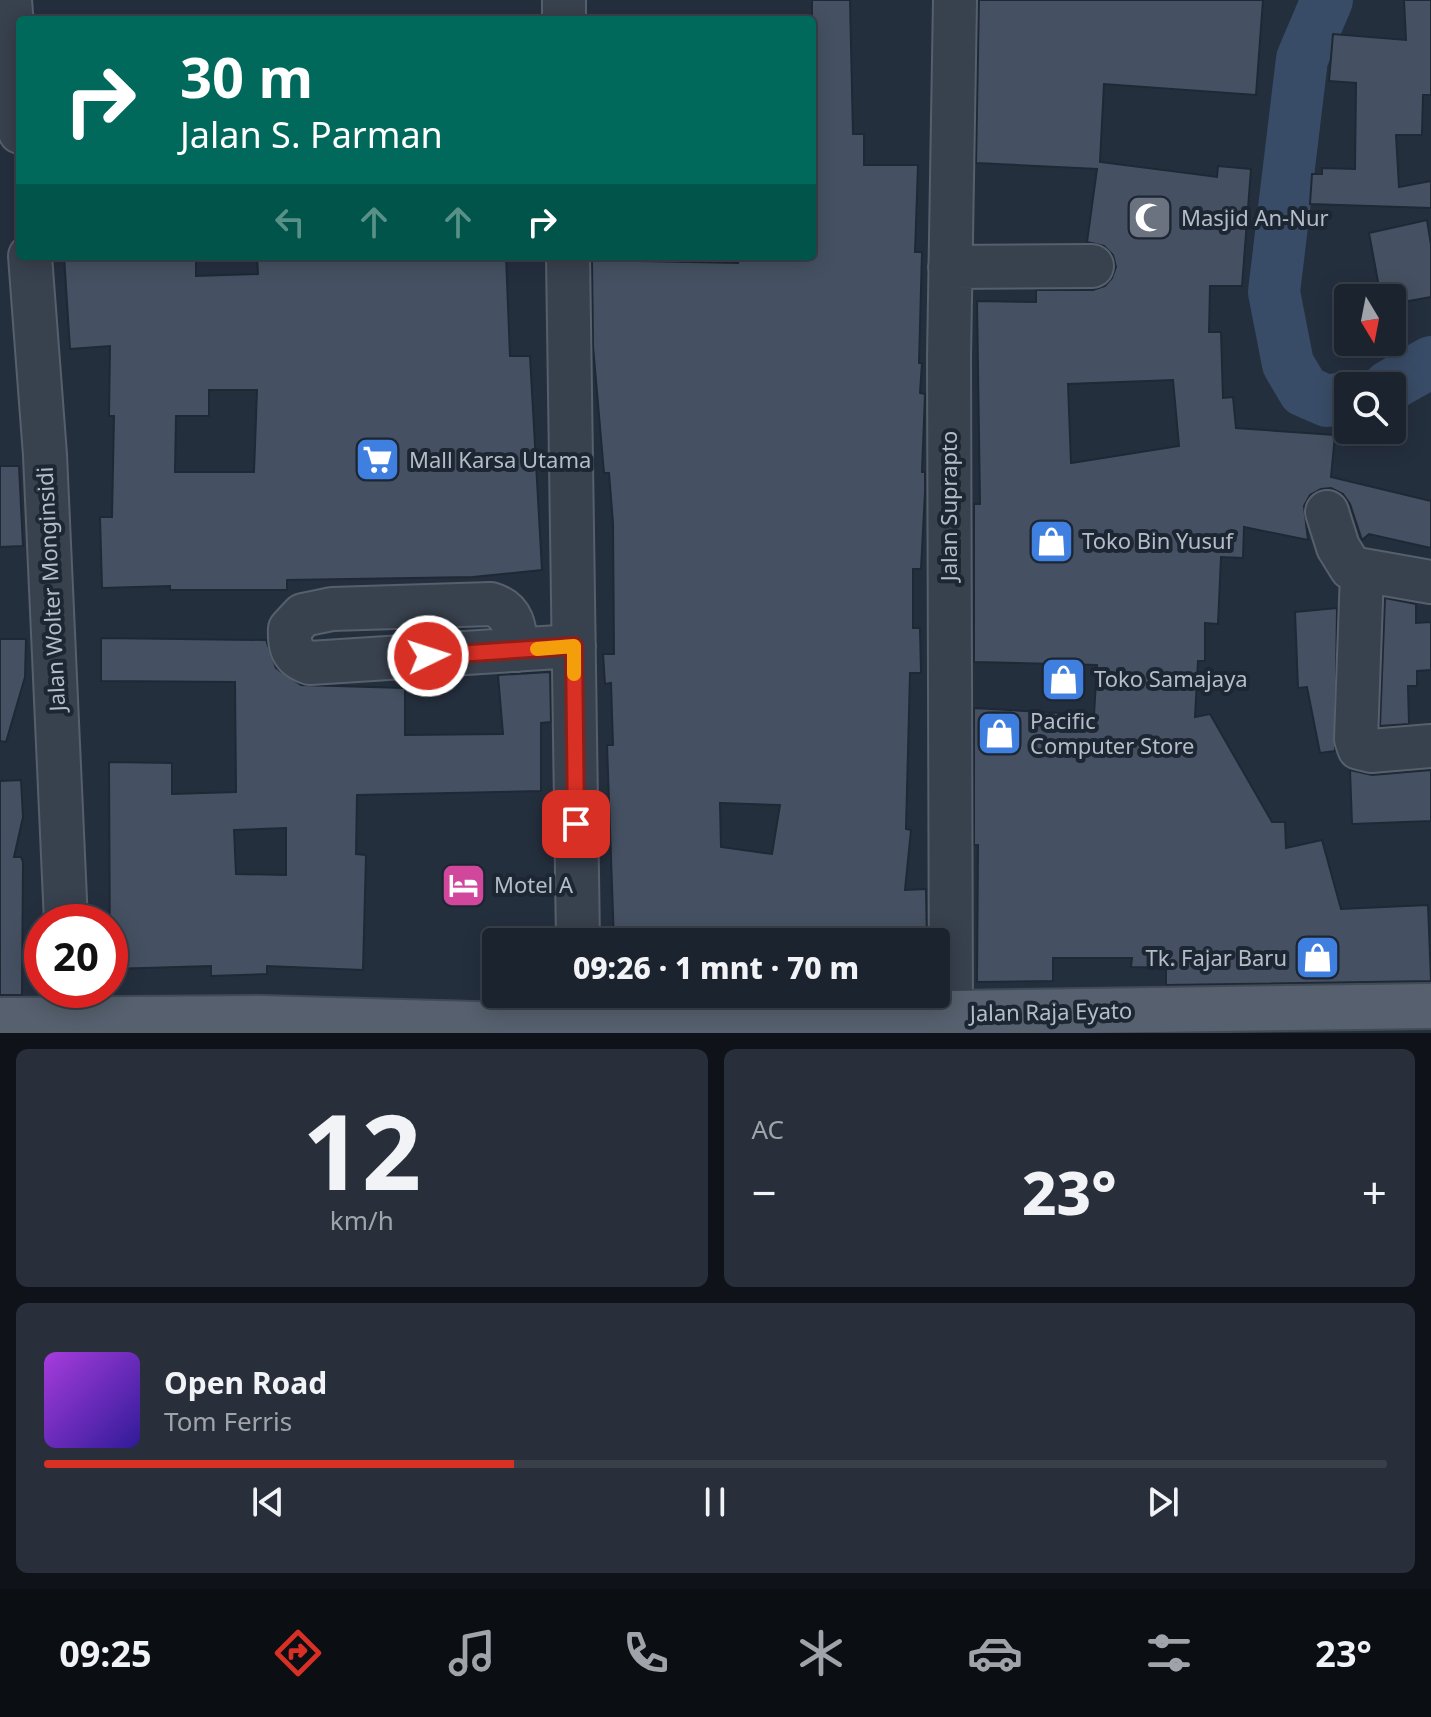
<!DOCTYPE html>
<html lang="id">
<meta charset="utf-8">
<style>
body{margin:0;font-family:"Noto Sans",sans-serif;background:#282f3a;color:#f1f3f6;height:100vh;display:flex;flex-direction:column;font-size:30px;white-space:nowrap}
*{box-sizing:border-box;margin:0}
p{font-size:26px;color:#a0a4aa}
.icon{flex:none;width:44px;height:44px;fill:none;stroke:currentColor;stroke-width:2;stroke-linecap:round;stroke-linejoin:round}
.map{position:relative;height:1033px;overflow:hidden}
.panel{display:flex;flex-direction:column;gap:16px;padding:16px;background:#0f1319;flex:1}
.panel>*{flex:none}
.banner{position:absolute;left:16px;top:16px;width:800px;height:244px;border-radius:8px;box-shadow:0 4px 20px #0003,0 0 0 2px #39404a;background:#00695c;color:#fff;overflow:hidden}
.needle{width:52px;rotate:170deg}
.buttons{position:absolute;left:1334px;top:284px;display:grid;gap:16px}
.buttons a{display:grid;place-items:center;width:72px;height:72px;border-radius:8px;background:#1b232e;box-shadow:0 4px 20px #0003,0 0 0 2px #39404a;font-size:40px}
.speed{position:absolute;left:24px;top:904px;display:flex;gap:16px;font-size:40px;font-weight:700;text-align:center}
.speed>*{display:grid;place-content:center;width:104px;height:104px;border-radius:50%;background:#1b232e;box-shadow:0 4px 20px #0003,0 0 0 2px #39404a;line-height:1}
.speed .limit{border:12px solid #d22;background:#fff;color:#111}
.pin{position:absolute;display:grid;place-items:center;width:68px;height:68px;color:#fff;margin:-34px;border-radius:16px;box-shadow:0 4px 12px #0006}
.me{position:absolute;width:88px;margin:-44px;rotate:86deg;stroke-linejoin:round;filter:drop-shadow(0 0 6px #0008)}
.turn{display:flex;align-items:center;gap:28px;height:168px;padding:0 32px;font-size:36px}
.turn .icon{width:104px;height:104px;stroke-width:2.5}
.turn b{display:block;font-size:56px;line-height:68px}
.lanes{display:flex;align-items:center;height:76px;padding:0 32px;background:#0003;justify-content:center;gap:40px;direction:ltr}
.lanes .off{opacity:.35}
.big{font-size:60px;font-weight:800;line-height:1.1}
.panel .card{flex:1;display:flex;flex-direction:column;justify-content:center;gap:12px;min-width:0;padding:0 28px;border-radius:12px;background:#282f3a}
.panel .dial{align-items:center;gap:0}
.dial b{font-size:104px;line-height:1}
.song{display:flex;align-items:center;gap:24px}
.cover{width:96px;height:96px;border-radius:12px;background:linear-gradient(135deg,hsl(280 70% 55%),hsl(250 70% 35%))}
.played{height:8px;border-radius:4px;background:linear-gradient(90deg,#d93025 35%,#39404a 35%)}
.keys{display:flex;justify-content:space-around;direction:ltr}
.heat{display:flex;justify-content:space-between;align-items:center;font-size:44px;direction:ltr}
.panel .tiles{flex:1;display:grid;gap:16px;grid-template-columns:1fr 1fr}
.card:last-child{grid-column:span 2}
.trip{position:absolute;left:482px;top:928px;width:468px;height:80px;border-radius:8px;background:#1b232e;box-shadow:0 4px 20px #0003,0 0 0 2px #39404a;font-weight:800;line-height:80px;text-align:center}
.tabs{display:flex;height:128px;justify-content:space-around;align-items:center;background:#0b0e12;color:#a0a4aa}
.tabs .icon{width:56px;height:56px}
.tabs .current{color:#d93025}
.tabs b{font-size:36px;color:#f1f3f6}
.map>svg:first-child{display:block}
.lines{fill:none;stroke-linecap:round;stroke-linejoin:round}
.river{stroke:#394c67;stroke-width:52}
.building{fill:#455162;stroke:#1f2835;stroke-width:2;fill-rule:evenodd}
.minor-casing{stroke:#565f6c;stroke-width:46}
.major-casing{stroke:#414a57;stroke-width:48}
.minor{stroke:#38414e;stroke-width:42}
.major{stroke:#56606e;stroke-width:44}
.route-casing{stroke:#8d1f18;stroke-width:20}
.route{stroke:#d93025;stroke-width:14}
.slow{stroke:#f59e0b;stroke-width:14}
.labels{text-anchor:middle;stroke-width:8;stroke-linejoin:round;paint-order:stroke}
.poi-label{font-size:22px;fill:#b4bcc9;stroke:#1d2633;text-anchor:start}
.street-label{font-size:22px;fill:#b4bcc9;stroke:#1d2633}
</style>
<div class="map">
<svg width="1431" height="1033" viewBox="0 0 1431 1033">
<rect width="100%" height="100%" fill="#242f3e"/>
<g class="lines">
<path class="river" d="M 1327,0 L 1302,59 L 1274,292 L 1288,364 L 1304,391 L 1327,401 L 1348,397
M 1389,386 L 1431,362"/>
</g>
<path class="building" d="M 812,0 L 850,0 L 853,134 L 864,134 L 864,165 L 918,165 L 915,252 L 922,252 L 919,363 L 922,363 L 920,393 L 925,394 L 922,472 L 925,472 L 925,492 L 921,569 L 913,569 L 913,628 L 920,628 L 921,673 L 910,673 L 906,829 L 911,830 L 905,890 L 926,889 L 927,942 L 614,942 L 607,745 L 613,745 L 611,683 L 605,684 L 603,654 L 614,654 L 613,523 L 609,473 L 604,473 L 593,346 L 592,260 L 738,263 L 738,256 L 812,256 ZM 720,803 L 780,805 L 772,854 L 721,847 Z
M 979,0 L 1263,0 L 1256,95 L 1104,84 L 1100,162 L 1217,177 L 1218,166 L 1251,169 L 1242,286 L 1210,286 L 1209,332 L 1221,332 L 1223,398 L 1233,397 L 1236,428 L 1335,435 L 1331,477 L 1431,501 L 1431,548 L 1369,534 L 1362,540 L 1350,504 L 1343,494 L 1331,488 L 1321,489 L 1310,495 L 1304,506 L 1308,540 L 1244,527 L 1243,558 L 1221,557 L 1218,624 L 1205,623 L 1205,661 L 1198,661 L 1195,717 L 1210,714 L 1272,822 L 1285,822 L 1286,848 L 1322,840 L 1341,909 L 1428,905 L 1431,981 L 1166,985 L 1166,968 L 1131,967 L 1132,958 L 1053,958 L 1053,981 L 977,982 L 978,845 L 974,845 L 974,708 L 1094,715 L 1097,665 L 974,662 L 974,504 L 980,504 L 977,301 L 1036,302 L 1036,290 L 1093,290 L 1105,286 L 1112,278 L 1116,267 L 1113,255 L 1104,246 L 1087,242 L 1097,169 L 976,163 ZM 1173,380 L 1179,446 L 1071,463 L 1068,384 Z
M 1404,0 L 1431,0 L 1431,95 L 1423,95 L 1422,135 L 1396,135 L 1399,187 L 1431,181 L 1431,208 L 1310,204 L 1312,174 L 1322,174 L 1322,168 L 1355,169 L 1356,83 L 1329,81 L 1333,34 L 1406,40 Z
M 1427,220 L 1431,245 L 1431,297 L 1392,304 L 1392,298 L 1381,298 L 1369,233 Z
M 64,256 L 196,256 L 196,276 L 258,274 L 257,256 L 506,256 L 510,356 L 530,356 L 542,570 L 473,577 L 287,580 L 287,590 L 170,590 L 170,586 L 102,588 L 100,517 L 112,517 L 114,416 L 109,416 L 110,346 L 70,349 ZM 209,390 L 257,390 L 254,472 L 175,472 L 176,416 L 209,416 Z
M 0,466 L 19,466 L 23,546 L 0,547 Z
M 1385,598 L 1416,604 L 1416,623 L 1431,622 L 1431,670 L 1417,671 L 1417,686 L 1408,686 L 1409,724 L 1380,726 Z
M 1337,608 L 1335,751 L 1320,753 L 1307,687 L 1298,688 L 1295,612 Z
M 101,638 L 266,640 L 276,668 L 301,685 L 405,688 L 405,735 L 503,734 L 498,675 L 550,672 L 551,722 L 541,723 L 541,791 L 357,795 L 356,854 L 366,855 L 363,970 L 267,966 L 267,974 L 211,976 L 211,966 L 110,969 L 109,762 L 172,763 L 172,794 L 236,792 L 235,682 L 101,681 ZM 286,828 L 286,875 L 236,874 L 234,830 Z
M 0,639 L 26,639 L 25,677 L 6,742 L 0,741 Z
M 1350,770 L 1372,775 L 1431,770 L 1431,821 L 1352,824 Z
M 21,780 L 23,817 L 14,857 L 21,857 L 23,862 L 22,995 L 0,995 L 0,781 Z"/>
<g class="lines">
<defs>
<path id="minor" d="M 10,0 L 20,132
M 564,0 L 564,20
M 30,256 L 45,455 L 66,922
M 568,256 L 578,942
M 950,267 L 1092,266
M 1327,512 L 1338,547 L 1351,568 L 1431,582
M 1362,573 L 1356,739 L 1359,748 L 1371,751 L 1431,746
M 517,650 C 515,629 514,611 491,604 L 332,609 L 303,615 L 290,629 C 289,647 292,657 310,663 L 574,646
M 579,994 L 580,1033
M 951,1013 L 949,357 L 955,0"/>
<path id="major" d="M 0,1020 L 261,1018 L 579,1027 L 951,1013 L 1431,1006"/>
</defs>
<use href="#minor" class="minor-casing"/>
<use href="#major" class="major-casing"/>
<use href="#minor" class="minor"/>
<use href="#major" class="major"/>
</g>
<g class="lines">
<defs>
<path id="route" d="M 428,656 L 574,646 L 576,824"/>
</defs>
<use href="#route" class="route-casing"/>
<use href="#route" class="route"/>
<path class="slow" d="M 537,649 L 574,646 L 574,674"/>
</g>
<defs>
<symbol id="mosque-square" viewBox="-11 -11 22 22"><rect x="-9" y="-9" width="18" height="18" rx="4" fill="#6b7280" stroke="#1d2633"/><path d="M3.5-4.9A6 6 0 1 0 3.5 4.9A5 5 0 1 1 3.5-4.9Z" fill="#fff"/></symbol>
<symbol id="supermarket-square" viewBox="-11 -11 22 22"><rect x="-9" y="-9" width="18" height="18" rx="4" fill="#3f7fe0" stroke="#1d2633"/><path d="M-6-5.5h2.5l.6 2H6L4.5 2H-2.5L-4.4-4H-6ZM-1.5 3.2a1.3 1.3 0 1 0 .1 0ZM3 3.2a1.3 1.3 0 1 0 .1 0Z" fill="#fff"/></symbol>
<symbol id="shop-square" viewBox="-11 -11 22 22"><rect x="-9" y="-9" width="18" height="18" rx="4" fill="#3f7fe0" stroke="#1d2633"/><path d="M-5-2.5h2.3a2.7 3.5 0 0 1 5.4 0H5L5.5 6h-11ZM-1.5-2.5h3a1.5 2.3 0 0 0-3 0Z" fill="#fff"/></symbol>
<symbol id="hotel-square" viewBox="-11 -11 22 22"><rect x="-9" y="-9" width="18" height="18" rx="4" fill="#d1479c" stroke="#1d2633"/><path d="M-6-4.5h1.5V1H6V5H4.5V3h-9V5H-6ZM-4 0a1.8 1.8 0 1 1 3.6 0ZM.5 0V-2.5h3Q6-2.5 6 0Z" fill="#fff"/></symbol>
</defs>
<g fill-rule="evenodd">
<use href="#mosque-square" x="1124" y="192" width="51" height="51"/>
<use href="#supermarket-square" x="352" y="434" width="51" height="51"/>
<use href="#shop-square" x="1026" y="516" width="51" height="51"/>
<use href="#shop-square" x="1038" y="654" width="51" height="51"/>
<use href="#shop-square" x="974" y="708" width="51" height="51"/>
<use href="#hotel-square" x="438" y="860" width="51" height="51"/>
<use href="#shop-square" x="1292" y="932" width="51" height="51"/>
</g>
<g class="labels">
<g class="poi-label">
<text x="1181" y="226">Masjid An-Nur</text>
<text x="409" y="468">Mall Karsa Utama</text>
<text x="1082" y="549">Toko Bin Yusuf</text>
<text x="1094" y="687">Toko Samajaya</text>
<text x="1030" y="729">Pacific<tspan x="1030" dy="25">Computer Store</tspan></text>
<text x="494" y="893">Motel A</text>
<text x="1287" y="966" text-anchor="end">Tk. Fajar Baru</text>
</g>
<g class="street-label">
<text transform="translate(949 506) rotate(-90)" y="8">Jalan Suprapto</text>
<text transform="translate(51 589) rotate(-93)" y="8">Jalan Wolter Monginsidi</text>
<text transform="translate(1051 1012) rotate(-1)" y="8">Jalan Raja Eyato</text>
</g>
</g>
</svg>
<div class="buttons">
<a><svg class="needle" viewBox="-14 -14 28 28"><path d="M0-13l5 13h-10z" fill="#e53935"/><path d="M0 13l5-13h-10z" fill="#a0a4aa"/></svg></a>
<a><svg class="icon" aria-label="search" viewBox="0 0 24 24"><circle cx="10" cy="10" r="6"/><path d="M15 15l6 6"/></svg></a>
</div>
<div class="speed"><div class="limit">20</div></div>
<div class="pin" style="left:576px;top:824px;background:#d93025"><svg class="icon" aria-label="arrive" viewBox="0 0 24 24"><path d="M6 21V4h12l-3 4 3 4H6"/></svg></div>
<svg class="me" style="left:428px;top:656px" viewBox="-20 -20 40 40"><circle r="17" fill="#d93025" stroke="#fff" stroke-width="3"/><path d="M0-11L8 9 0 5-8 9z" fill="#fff"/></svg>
<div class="trip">09:26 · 1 mnt · 70 m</div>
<div class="banner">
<div class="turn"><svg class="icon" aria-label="right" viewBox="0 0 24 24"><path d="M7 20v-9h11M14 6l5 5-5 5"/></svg><div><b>30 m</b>Jalan S. Parman</div></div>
<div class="lanes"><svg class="icon off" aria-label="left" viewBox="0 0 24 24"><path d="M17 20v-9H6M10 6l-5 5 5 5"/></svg><svg class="icon off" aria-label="ahead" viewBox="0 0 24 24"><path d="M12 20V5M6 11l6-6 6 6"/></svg><svg class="icon off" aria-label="ahead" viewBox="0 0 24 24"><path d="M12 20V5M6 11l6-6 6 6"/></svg><svg class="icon" aria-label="right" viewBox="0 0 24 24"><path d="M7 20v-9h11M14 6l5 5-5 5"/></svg></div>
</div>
</div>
<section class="panel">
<div class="tiles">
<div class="card dial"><b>12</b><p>km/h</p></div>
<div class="card"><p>AC</p>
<div class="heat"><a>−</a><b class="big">23°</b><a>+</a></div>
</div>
<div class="card">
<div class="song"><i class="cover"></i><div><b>Open Road</b><p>Tom Ferris</p></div></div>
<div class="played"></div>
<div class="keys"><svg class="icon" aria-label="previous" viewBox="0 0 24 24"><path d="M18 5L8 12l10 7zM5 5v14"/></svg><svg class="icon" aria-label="pause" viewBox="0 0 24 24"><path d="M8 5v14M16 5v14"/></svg><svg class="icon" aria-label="next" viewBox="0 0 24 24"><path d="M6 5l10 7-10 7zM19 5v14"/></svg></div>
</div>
</div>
</section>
<nav class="tabs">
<b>09:25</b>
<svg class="icon current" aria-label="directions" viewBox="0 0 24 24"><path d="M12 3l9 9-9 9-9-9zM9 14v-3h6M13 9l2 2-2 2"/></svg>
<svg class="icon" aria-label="music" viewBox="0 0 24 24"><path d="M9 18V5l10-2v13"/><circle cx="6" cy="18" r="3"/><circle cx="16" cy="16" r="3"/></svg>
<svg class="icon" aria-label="phone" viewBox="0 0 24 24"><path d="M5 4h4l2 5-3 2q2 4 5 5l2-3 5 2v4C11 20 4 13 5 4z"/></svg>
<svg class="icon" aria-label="climate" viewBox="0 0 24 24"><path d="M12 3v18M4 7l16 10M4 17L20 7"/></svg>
<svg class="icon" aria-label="car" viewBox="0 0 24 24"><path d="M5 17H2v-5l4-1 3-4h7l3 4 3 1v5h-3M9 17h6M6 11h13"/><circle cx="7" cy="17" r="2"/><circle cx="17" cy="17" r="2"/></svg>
<svg class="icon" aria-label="filters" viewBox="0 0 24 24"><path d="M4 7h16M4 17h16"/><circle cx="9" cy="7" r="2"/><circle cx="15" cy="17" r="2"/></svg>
<b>23°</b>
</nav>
